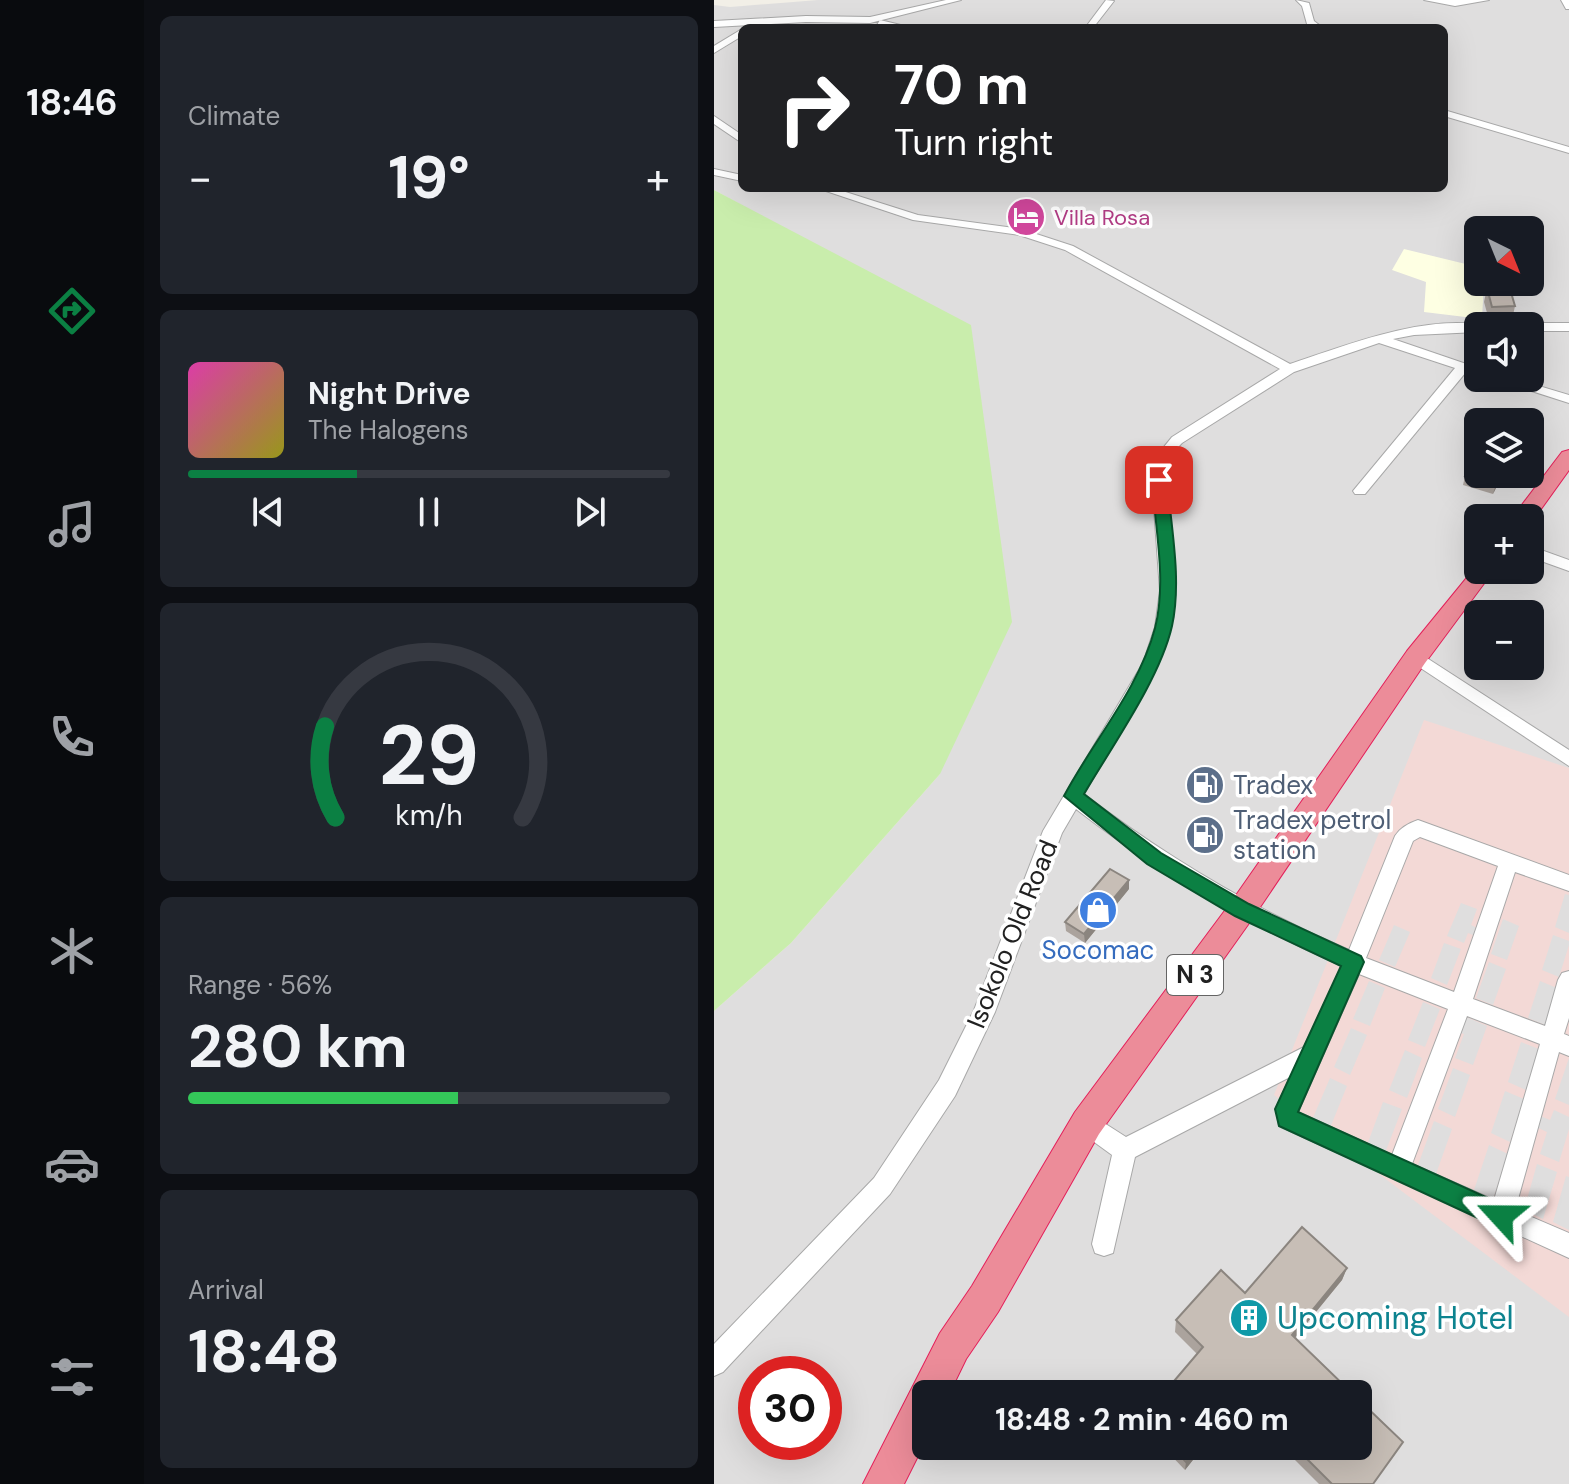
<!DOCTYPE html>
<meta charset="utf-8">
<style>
body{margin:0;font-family:"DM Sans",sans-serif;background:#20242c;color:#f1f3f6;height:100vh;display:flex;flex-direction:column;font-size:30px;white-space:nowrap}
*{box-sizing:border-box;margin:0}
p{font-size:26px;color:#9ea1a6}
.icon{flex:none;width:44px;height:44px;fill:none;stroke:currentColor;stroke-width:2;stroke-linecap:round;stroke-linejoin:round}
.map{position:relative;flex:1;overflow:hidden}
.drawer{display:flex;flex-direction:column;gap:16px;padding:16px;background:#0d0f14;width:570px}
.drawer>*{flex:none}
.banner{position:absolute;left:24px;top:24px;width:710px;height:168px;border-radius:12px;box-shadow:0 8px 32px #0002;background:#202124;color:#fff;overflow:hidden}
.needle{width:52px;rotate:137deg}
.fabs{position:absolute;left:750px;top:216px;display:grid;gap:16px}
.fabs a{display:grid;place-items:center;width:80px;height:80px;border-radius:12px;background:#171b24;box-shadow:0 8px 32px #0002;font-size:40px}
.speed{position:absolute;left:24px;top:1356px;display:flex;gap:16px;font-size:40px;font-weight:700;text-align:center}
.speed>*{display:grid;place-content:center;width:104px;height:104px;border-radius:50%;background:#171b24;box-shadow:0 8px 32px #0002;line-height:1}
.speed .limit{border:12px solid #d22;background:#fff;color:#111}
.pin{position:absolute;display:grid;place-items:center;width:68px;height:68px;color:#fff;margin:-34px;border-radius:16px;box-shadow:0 4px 12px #0006}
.me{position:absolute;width:88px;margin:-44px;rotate:294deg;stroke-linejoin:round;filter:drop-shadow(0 0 6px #0008)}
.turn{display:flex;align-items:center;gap:28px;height:168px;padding:0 24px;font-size:36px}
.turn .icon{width:104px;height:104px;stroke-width:2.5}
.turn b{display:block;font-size:56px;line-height:68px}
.big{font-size:60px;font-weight:700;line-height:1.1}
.drawer .tile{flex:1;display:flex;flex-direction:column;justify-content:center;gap:12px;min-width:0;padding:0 28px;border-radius:12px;background:#20242c}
.drawer .dial{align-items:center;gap:0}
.dial svg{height:208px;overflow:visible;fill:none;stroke:#363941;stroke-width:7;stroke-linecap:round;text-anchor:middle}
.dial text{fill:#f1f3f6;stroke:none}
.song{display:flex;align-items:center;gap:24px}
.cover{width:96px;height:96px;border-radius:12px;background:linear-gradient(135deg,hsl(320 70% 55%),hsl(60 70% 35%))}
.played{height:8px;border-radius:4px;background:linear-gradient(90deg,#0b8043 35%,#363941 35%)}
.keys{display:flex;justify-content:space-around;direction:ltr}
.heat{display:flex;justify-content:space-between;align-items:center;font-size:44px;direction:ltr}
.charge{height:12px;border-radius:6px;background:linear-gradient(90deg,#34c759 56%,#363941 0)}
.trip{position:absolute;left:198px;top:1380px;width:460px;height:80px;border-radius:12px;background:#171b24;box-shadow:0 8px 32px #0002;font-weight:700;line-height:80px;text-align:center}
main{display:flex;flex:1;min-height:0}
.tab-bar{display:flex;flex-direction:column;width:144px;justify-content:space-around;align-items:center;background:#090b0e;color:#9ea1a6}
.tab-bar .icon{width:56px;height:56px}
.tab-bar .current{color:#0b8043}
.tab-bar b{font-size:36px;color:#f1f3f6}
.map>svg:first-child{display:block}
.residential{fill:#dfdede;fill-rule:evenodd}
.commercial{fill:#f3d9d6;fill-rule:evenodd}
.education{fill:#feffe3}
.grass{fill:#c9edac}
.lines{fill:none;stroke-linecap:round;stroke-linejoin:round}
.minor-casing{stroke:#a8a8a8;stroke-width:2}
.highway-casing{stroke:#e4205a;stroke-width:2}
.minor{fill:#fff;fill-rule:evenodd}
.highway{fill:#ec8c99;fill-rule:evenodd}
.wall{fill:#aba39d}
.shaded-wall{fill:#8b857f}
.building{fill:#c7beb6;stroke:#8b857f;stroke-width:2}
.route{fill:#0b8043;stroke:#07532c;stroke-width:2}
.labels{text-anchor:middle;stroke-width:7;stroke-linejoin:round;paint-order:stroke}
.far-hotel-label{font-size:22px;fill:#b23c85;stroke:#fff;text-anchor:start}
.shield{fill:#fff;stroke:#646464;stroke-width:2}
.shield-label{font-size:24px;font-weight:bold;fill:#212121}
.service-label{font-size:26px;fill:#4e5e75;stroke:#fff;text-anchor:start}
.street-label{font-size:26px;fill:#212121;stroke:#fff}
.shop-label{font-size:26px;fill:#366cbe;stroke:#fff}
.near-culture-label{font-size:32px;fill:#0d838f;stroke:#fff;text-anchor:start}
</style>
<main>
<nav class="tab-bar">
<b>18:46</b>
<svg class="icon current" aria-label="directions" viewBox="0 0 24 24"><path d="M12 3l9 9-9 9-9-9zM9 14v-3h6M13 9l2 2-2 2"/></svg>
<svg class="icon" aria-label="music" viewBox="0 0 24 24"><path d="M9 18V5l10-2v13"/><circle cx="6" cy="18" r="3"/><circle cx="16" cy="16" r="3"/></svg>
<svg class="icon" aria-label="phone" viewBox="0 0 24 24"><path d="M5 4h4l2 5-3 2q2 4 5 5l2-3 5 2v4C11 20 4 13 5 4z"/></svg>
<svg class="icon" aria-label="climate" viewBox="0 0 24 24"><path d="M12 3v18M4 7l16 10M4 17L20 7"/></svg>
<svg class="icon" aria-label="car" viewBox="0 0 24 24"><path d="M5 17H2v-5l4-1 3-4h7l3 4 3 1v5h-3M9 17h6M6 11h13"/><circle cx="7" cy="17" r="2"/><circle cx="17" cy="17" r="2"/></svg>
<svg class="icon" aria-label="filters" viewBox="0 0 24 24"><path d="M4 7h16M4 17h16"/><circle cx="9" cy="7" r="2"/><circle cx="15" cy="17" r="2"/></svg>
</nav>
<section class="drawer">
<div class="tile"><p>Climate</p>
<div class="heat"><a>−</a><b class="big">19°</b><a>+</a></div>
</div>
<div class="tile">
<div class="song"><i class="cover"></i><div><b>Night Drive</b><p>The Halogens</p></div></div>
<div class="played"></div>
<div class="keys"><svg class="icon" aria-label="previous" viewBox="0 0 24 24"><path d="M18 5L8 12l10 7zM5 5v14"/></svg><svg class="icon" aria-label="pause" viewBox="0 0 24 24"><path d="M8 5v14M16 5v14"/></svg><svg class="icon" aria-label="next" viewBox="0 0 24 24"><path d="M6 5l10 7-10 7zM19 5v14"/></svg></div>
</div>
<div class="tile dial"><svg viewBox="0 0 100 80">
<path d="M14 69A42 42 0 1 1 86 69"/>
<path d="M14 69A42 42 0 0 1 10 34" stroke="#0b8043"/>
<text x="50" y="56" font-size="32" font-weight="700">29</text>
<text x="50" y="72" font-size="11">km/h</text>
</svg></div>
<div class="tile"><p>Range · 56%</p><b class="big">280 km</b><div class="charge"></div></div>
<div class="tile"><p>Arrival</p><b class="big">18:48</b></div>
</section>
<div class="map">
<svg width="855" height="1484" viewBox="0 0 855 1484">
<rect width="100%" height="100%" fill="#f2efe7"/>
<path class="residential" d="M 104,0 L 855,0 L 855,1484 L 0,1484 L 0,1011 L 77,943 L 226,774 L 70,228 L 0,190 L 0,5 L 16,7 ZM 28,28 L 730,28 L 730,188 L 28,188 ZM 764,230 L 816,230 L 816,282 L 764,282 ZM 764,326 L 816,326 L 816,378 L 764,378 ZM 764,422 L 816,422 L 816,474 L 764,474 ZM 764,518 L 816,518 L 816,570 L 764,570 ZM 764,614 L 816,614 L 816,666 L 764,666 ZM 42,1374 L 110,1374 L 110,1442 L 42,1442 ZM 212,1394 L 644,1394 L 644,1446 L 212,1446 Z"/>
<path class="commercial" d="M 710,720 L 855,768 L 855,895 L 851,894 L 841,927 L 855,933 L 855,941 L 839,935 L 828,970 L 845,977 L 855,945 L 855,1058 L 841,1099 L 855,1105 L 855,1117 L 840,1110 L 836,1120 L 824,1115 L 820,1126 L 833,1132 L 826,1154 L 845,1162 L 855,1129 L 855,1177 L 852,1176 L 839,1222 L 855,1230 L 855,1317 L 560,1095 ZM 747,903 L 763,909 L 757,925 L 763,928 L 761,936 L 754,933 L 750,943 L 733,936 ZM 789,919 L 805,926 L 793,960 L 777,954 ZM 680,925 L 696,932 L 681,967 L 665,960 ZM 730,943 L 747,949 L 733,985 L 717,978 ZM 775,962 L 792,969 L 779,1005 L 762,998 ZM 655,981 L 671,988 L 656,1026 L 639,1019 ZM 826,981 L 843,988 L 831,1025 L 814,1018 ZM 709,1002 L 726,1009 L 711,1047 L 694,1040 ZM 750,1016 L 773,1026 L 759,1065 L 741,1058 L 750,1034 L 744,1032 ZM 637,1028 L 653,1035 L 636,1075 L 620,1067 ZM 807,1042 L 825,1049 L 812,1090 L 794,1082 ZM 691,1050 L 708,1058 L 693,1098 L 675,1090 ZM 739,1068 L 756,1075 L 741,1117 L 724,1109 ZM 616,1078 L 633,1086 L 616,1128 L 598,1120 ZM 791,1091 L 810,1099 L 796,1142 L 777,1133 ZM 669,1102 L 688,1109 L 671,1153 L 653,1145 ZM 720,1121 L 738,1129 L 722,1174 L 704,1165 ZM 775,1145 L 794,1154 L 779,1199 L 760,1190 ZM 823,1164 L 843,1172 L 829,1219 L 810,1210 Z"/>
<path class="education" d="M 690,249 L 764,267 L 764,282 L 770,282 L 768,319 L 710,312 L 712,282 L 678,270 Z"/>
<path class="grass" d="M 0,190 L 257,325 L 298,622 L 226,774 L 77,943 L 0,1011 Z"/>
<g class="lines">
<defs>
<path id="minor" d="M 232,0 L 247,0 L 156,23 L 92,22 L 0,27 L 0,21 L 92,16 L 156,17 Z
M 392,0 L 400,1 L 379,28 L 371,28 Z
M 582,0 L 595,3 L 600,21 L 609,28 L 599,28 L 593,24 L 588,6 Z
M 710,0 L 775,0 L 741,6 Z
M 847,0 L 855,0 L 855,9 L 852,9 Z
M 166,20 L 199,28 L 163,25 Z
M 28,29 L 28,36 L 0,53 L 0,46 Z
M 730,110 L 855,147 L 855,153 L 730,116 Z
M 0,116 L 28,135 L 28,143 L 0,124 Z
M 0,169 L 28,175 L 28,181 L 0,175 Z
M 103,188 L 119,188 L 204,215 L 307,229 L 359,246 L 576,364 C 633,345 708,315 768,325 L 764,326 L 764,332 L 700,335 L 679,339 L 764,368 L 764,376 L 752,372 L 651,494 L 641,494 L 639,491 L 741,368 L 665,343 L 580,372 L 468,443 C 464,447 459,452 456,457 C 442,484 465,563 461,597 C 452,670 406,731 370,794 C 452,857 540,909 635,950 L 681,836 C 686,828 695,823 704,820 L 855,875 L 855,891 L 801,872 L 759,999 L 831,1026 L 844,980 L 848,973 L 855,971 L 855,1018 L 850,1034 L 855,1036 L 855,1056 L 845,1052 L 801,1210 L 855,1233 L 855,1258 L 565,1126 L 562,1109 L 576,1077 L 421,1157 L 399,1253 L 390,1256 L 381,1253 L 378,1244 L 398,1155 L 365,1131 L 361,1123 L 365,1115 L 373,1112 L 412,1137 L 590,1047 L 628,966 C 532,924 444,873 362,809 L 348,833 L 281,1012 L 241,1096 L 176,1194 L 9,1372 L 0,1376 L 0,1344 L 160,1178 L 225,1080 L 260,1010 L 329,831 L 429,663 L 441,627 L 446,591 L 438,480 L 441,458 L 458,437 L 566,369 L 351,250 L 305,235 L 199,220 ZM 706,837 L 784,866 L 740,992 L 652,958 L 699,841 ZM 645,974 L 734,1009 L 678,1155 L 584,1112 ZM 753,1016 L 826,1044 L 780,1200 L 698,1164 Z
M 816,323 L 855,323 L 855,331 L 816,331 L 816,326 L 810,326 Z
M 777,378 L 798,378 L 855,395 L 855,403 Z
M 816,546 L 855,560 L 855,571 L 816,557 Z
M 702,651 L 855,750 L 855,766 L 696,661 L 694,657 L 696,653 Z"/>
<path id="highway" d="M 855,450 L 855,470 L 817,523 L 816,518 L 798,518 L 848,452 Z
M 764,564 L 764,570 L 780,570 L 711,663 L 538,919 L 385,1134 L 284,1312 L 252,1359 L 235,1394 L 212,1394 L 212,1440 L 190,1484 L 149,1484 L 226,1333 L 258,1286 L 361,1112 L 518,901 L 693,651 Z"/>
</defs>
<use href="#minor" class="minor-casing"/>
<use href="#highway" class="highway-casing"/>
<use href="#minor" class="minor"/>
<use href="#highway" class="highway"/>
</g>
<path class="wall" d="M 773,288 L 801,306 L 798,320 L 775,320 L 770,302 Z
M 764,474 L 789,474 L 779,494 L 749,485 L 751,476 Z
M 415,889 L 371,943 L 352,931 L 351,922 Z
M 633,1268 L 628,1280 L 581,1338 L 639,1394 L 449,1394 L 483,1354 L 461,1332 L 462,1320 L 531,1293 Z
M 448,1446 L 490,1446 L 471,1470 Z
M 567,1446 L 644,1446 L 659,1484 L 605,1484 Z"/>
<path class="shaded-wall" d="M 787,474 L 789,474 L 779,494 L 782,484 Z
M 415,880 L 415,889 L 371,943 L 370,934 Z
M 633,1268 L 628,1280 L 574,1346 L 578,1335 Z
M 485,1446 L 490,1446 L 471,1470 L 472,1462 Z"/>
<path class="building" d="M 773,288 L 796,289 L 801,306 L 778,307 Z
M 761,456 L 764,457 L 764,474 L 787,474 L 782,484 L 751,476 Z
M 396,869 L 415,880 L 370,934 L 351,922 Z
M 588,1227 L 633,1268 L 578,1335 L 639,1394 L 449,1394 L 489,1347 L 462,1320 L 507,1270 L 531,1293 Z
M 644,1399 L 689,1442 L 659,1484 L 618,1484 L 580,1446 L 644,1446 Z
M 457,1446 L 485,1446 L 472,1462 Z"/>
<path class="route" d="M 445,476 L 453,480 C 457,527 468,580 458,626 C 446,679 398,746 370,794 L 447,853 L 535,904 L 647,956 L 650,962 L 584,1112 L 796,1208 L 800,1216 L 796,1225 L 787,1228 L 779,1225 L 565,1126 L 561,1109 L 627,966 L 521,916 L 433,864 L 350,796 C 379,741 425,689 441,628 C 453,582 441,527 438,480 Z"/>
<defs>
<symbol id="hotel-disc" viewBox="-11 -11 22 22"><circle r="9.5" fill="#d1479c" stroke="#fff"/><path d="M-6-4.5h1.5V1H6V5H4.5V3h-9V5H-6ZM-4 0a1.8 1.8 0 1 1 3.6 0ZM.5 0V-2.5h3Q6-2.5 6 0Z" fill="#fff"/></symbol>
<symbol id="fuel-disc" viewBox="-11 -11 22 22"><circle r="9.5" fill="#5c6f8a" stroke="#fff"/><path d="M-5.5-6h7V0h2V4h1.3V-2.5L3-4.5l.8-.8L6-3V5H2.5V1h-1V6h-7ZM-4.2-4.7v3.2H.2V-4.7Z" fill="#fff"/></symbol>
<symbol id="shop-disc" viewBox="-11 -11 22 22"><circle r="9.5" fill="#3f7fe0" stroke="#fff"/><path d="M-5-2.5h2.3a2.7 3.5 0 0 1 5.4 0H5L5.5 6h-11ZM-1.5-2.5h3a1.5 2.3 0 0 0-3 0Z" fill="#fff"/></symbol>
<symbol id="building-disc" viewBox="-11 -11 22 22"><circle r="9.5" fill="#0f9aa8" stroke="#fff"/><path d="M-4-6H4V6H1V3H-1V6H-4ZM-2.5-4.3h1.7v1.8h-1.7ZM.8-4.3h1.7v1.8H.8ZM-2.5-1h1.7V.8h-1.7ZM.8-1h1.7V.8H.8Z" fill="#fff"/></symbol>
</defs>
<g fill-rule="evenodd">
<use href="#hotel-disc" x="290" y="195" width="44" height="44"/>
<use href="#fuel-disc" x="469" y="763" width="44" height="44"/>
<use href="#fuel-disc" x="469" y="813" width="44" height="44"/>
<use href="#shop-disc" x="362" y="888" width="44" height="44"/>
<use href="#building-disc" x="513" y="1296" width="44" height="44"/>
</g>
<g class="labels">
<g class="far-hotel-label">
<text x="340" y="225">Villa Rosa</text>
</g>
<rect class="shield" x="453" y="955" width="56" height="40" rx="6"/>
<g class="shield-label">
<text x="481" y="983">N 3</text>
</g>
<g class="service-label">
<text x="519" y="794">Tradex</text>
<text x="519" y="829">Tradex petrol<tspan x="519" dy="30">station</tspan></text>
</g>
<g class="street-label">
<text transform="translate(298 934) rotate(-68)" y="9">Isokolo Old Road</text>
</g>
<g class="shop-label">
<text x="384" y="959">Socomac</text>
</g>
<g class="near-culture-label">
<text x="563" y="1329">Upcoming Hotel</text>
</g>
</g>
</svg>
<div class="fabs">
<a><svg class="needle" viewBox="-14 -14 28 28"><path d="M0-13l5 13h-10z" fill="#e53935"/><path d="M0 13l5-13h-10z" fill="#9ea1a6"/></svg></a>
<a><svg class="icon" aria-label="sound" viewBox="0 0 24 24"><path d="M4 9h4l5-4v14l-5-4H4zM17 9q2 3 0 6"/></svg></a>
<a><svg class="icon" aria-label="layers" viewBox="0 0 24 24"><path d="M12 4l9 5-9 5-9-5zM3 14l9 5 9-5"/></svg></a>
<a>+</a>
<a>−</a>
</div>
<div class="speed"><div class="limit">30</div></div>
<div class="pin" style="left:445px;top:480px;background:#d93025"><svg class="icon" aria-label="arrive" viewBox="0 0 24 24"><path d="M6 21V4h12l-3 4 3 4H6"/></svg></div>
<svg class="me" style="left:787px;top:1216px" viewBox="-20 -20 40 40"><path d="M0-17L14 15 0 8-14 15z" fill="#0b8043" stroke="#fff" stroke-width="4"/></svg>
<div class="trip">18:48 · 2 min · 460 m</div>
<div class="banner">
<div class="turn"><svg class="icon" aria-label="right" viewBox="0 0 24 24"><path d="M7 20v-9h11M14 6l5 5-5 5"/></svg><div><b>70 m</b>Turn right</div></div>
</div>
</div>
</main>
